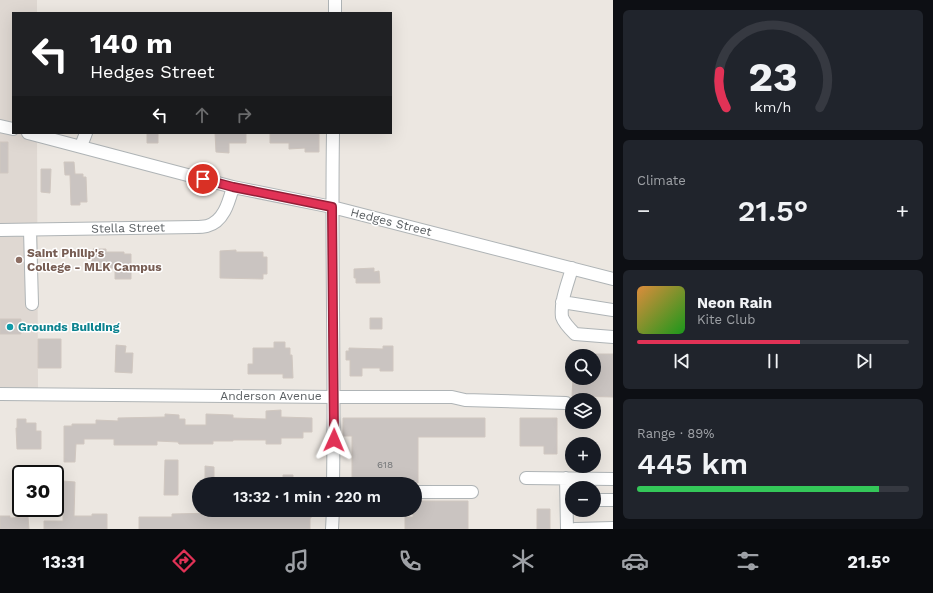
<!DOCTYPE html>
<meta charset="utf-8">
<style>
body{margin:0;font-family:"Work Sans",sans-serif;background:#20242c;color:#f1f3f6;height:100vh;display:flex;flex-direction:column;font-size:15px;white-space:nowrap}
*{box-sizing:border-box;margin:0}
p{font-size:13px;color:#9ea1a6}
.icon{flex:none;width:22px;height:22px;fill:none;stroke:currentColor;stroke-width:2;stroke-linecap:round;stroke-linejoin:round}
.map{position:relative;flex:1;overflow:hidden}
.details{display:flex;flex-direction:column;gap:10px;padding:10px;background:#0d0f14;width:320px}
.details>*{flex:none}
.banner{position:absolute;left:12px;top:12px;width:380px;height:122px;border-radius:0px;box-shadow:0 4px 16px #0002;background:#202124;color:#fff;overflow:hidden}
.buttons{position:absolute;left:565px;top:349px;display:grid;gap:8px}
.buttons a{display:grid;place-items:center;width:36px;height:36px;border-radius:50%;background:#171b24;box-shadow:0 4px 16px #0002;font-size:20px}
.speed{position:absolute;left:12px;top:465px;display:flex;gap:8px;font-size:20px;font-weight:700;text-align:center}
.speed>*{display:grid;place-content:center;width:52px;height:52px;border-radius:50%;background:#171b24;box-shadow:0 4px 16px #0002;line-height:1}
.speed .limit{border:2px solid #111;border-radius:6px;background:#fff;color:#111}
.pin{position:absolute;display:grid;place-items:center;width:34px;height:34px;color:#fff;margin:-17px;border:2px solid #fff;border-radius:50%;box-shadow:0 1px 4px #0007}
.me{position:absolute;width:44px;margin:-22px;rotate:1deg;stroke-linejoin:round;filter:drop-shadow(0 0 3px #0008)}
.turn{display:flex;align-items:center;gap:14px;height:84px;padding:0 12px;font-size:18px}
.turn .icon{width:52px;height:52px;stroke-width:2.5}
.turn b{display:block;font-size:28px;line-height:34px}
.lanes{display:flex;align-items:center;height:38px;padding:0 12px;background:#0003;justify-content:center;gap:20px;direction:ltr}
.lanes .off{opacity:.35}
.big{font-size:30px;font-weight:600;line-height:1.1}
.details .tile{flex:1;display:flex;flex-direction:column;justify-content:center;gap:6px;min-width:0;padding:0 14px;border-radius:6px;background:#20242c}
.details .dial{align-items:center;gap:0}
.dial svg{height:104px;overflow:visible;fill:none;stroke:#363941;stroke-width:7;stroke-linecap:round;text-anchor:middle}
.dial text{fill:#f1f3f6;stroke:none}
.song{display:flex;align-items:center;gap:12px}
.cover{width:48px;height:48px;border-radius:6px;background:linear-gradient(135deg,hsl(30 70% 55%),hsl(120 70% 35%))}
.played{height:4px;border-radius:2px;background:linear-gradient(90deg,#e13256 60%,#363941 60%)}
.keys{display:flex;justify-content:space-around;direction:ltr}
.heat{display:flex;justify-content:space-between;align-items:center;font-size:22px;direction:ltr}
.charge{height:6px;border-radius:3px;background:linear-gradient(90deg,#34c759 89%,#363941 0)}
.trip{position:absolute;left:192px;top:477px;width:230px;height:40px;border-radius:20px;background:#171b24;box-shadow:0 4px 16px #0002;font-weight:600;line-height:40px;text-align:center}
.dock{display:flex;height:64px;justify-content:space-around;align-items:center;background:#090b0e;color:#9ea1a6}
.dock .icon{width:28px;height:28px}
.dock .selected{color:#e13256}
.dock b{font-size:18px;color:#f1f3f6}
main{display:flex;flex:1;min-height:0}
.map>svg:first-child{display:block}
.education{fill:#dfd8d2}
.building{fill:#cac4c1;stroke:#d0c7c0}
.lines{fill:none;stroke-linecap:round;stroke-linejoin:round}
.minor-casing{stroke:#afb4b6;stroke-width:14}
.minor{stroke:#fff;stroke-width:12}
.route-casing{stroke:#922038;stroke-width:10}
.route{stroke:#e13256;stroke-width:7}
.education-dot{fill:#8d6e63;stroke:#fff;stroke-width:1.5}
.culture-dot{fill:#0f9aa8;stroke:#fff;stroke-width:1.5}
.labels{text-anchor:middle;stroke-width:3;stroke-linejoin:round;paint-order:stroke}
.number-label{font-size:10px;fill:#76787a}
.street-label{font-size:12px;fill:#5a5f62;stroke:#fff}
.education-label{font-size:12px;font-weight:bold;fill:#785e54;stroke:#fff;text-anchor:start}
.culture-label{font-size:12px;font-weight:bold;fill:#0d838f;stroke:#fff;text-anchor:start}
</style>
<main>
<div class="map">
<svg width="613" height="529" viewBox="0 0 613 529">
<rect width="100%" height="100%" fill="#ece7e1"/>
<path class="education" d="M 0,0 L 37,0 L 37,13 L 13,13 L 13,133 L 37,133 L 38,388 L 0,387 Z"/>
<path class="building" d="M 147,133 L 158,133 L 158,143 L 147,143 Z
M 215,133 L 246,133 L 246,143 L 229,143 L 229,153 L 216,152 Z
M 270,133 L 319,133 L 319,152 L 305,152 L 305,148 L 289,149 L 289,143 L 270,143 Z
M 0,142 L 8,142 L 8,173 L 0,173 Z
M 64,162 L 74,162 L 75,174 L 83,174 L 83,177 L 86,177 L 87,202 L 80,202 L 80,205 L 71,205 L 70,175 L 65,175 Z
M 41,169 L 51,169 L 50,193 L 41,192 Z
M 93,249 L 106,249 L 106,252 L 124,252 L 124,254 L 131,254 L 131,279 L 115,279 L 115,268 L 91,268 Z
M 236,250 L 236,252 L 263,252 L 263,257 L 267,257 L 267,274 L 263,274 L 263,279 L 220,278 L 220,251 Z
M 374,268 L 374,272 L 379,271 L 380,283 L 356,283 L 356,278 L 354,278 L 354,269 Z
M 370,318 L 382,318 L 382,329 L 370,329 Z
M 0,319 L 21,319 L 21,334 L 0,334 Z
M 38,339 L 61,339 L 61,368 L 38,368 Z
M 274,342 L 285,342 L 285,348 L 290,348 L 290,355 L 292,355 L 293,378 L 283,378 L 283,374 L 248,374 L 248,364 L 253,364 L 253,348 L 274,348 Z
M 116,345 L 126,346 L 125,353 L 133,353 L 132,373 L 115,372 Z
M 383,346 L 393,346 L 393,371 L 380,371 L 380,368 L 362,368 L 362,376 L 350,376 L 350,360 L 346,360 L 346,351 L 349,351 L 349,348 L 383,349 Z
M 594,354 L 613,354 L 613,397 L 572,396 L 573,378 L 594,378 Z
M 281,410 L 281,417 L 312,418 L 312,432 L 303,432 L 303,438 L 281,438 L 281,444 L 266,444 L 266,440 L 233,440 L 233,441 L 213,441 L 213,444 L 179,444 L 178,442 L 157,441 L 157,445 L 114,445 L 114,439 L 84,439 L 84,444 L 76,444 L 75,462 L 64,462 L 64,426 L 72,426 L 72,424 L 96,424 L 96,420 L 118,421 L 118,418 L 165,417 L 165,414 L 179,415 L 179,419 L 185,419 L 185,425 L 206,425 L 206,414 L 233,415 L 233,418 L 266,419 L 266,411 Z
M 343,418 L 485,418 L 485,437 L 418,437 L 418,483 L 352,483 L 352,436 L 343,436 Z
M 520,418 L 557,418 L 557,454 L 544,454 L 544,446 L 520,446 Z
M 17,419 L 26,419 L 26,423 L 36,423 L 36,431 L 41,431 L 41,449 L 17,449 L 16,428 L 17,428 Z
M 165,460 L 178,460 L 178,495 L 164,495 Z
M 205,466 L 214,467 L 214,484 L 205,484 Z
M 283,475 L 293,475 L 293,484 L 283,484 Z
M 63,481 L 75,482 L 74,516 L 92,516 L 92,514 L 107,514 L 107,529 L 44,529 L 44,521 L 63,521 Z
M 415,501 L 468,501 L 468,529 L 405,529 L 405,517 L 413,517 L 413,510 L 415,510 Z
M 537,509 L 550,509 L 550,529 L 537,529 Z
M 216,510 L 258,510 L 258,512 L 295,512 L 295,510 L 311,510 L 311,518 L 310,518 L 310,529 L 139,529 L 139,517 L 172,517 L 172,514 L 216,513 Z
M 0,516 L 10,516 L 10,518 L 28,517 L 29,529 L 0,529 Z"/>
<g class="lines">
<defs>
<path id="minor" d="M 335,13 L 335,0
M 0,126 L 13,129
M 28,133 L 233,187 L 332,207 L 613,279
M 81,146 L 86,133
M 0,230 L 195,227 C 199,227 203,227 207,226 C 224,222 229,201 233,187
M 30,230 L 32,304
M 572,268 C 568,283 560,301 562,317 C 564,323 571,330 575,334 L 613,337
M 562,302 L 613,310
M 0,394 L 334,397 L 452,397 L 465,400 L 566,403
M 526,478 L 613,479
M 566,478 L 567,529
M 333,484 C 335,367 331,250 333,133
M 415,492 L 472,492
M 594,500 L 613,500
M 332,529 L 333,510
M 575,529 L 613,528"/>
</defs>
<use href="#minor" class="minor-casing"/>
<use href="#minor" class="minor"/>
</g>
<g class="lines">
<defs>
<path id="route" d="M 203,179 L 233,187 L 332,207 L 334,440"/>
</defs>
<use href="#route" class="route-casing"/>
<use href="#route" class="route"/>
</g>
<circle class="education-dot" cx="19" cy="260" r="4"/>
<circle class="culture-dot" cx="10" cy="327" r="4"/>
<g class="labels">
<g class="number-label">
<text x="385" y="468">618</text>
</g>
<g class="street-label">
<text transform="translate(391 222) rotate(14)" y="4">Hedges Street</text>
<text transform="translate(128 228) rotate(-1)" y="4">Stella Street</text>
<text x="271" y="400">Anderson Avenue</text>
</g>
<g class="education-label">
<text x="27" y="257">Saint Philip's<tspan x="27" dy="14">College - MLK Campus</tspan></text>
</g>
<g class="culture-label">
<text x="18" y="331">Grounds Building</text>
</g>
</g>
</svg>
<div class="buttons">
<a><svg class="icon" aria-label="search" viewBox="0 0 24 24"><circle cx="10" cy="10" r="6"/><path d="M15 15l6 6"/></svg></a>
<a><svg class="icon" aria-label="layers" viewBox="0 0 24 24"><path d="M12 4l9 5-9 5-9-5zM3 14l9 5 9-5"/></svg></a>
<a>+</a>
<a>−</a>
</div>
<div class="speed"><div class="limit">30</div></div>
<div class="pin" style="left:203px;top:179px;background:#d93025"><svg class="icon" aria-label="arrive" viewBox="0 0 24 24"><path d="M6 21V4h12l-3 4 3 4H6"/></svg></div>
<svg class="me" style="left:334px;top:440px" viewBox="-20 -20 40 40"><path d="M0-17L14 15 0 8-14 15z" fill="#e13256" stroke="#fff" stroke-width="4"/></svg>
<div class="trip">13:32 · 1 min · 220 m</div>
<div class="banner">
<div class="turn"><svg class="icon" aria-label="left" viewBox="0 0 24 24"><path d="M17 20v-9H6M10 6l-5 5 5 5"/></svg><div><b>140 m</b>Hedges Street</div></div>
<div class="lanes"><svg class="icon" aria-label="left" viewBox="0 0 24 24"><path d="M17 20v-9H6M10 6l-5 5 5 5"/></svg><svg class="icon off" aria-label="ahead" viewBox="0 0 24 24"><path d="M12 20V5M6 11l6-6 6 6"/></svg><svg class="icon off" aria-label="right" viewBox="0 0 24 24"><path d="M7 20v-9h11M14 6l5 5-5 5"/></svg></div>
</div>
</div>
<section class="details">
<div class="tile dial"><svg viewBox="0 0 100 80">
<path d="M14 69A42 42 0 1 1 86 69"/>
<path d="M14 69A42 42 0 0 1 9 41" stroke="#e13256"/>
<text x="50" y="56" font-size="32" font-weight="700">23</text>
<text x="50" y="72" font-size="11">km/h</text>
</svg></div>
<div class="tile"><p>Climate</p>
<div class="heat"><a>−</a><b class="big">21.5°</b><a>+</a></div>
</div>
<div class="tile">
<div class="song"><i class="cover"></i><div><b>Neon Rain</b><p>Kite Club</p></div></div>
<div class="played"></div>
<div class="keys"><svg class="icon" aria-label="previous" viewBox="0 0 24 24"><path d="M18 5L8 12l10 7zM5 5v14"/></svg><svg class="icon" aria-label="pause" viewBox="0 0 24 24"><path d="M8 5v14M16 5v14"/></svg><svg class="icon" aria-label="next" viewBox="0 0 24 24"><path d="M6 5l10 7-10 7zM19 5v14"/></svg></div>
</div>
<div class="tile"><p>Range · 89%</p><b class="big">445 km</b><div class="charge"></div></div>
</section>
</main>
<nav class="dock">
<b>13:31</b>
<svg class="icon selected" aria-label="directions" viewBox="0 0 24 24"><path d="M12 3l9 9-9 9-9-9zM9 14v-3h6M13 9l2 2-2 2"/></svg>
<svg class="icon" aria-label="music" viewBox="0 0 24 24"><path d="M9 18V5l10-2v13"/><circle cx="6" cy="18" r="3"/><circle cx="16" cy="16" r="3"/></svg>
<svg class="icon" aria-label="phone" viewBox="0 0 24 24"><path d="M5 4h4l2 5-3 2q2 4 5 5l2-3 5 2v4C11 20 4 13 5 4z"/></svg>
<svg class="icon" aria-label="climate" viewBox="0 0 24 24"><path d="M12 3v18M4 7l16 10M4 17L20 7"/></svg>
<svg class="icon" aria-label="car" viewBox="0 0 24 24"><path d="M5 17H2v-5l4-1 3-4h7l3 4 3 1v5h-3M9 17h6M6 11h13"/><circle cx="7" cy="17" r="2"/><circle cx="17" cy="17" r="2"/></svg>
<svg class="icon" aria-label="filters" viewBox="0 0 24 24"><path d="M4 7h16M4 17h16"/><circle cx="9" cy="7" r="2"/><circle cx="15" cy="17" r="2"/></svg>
<b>21.5°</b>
</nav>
